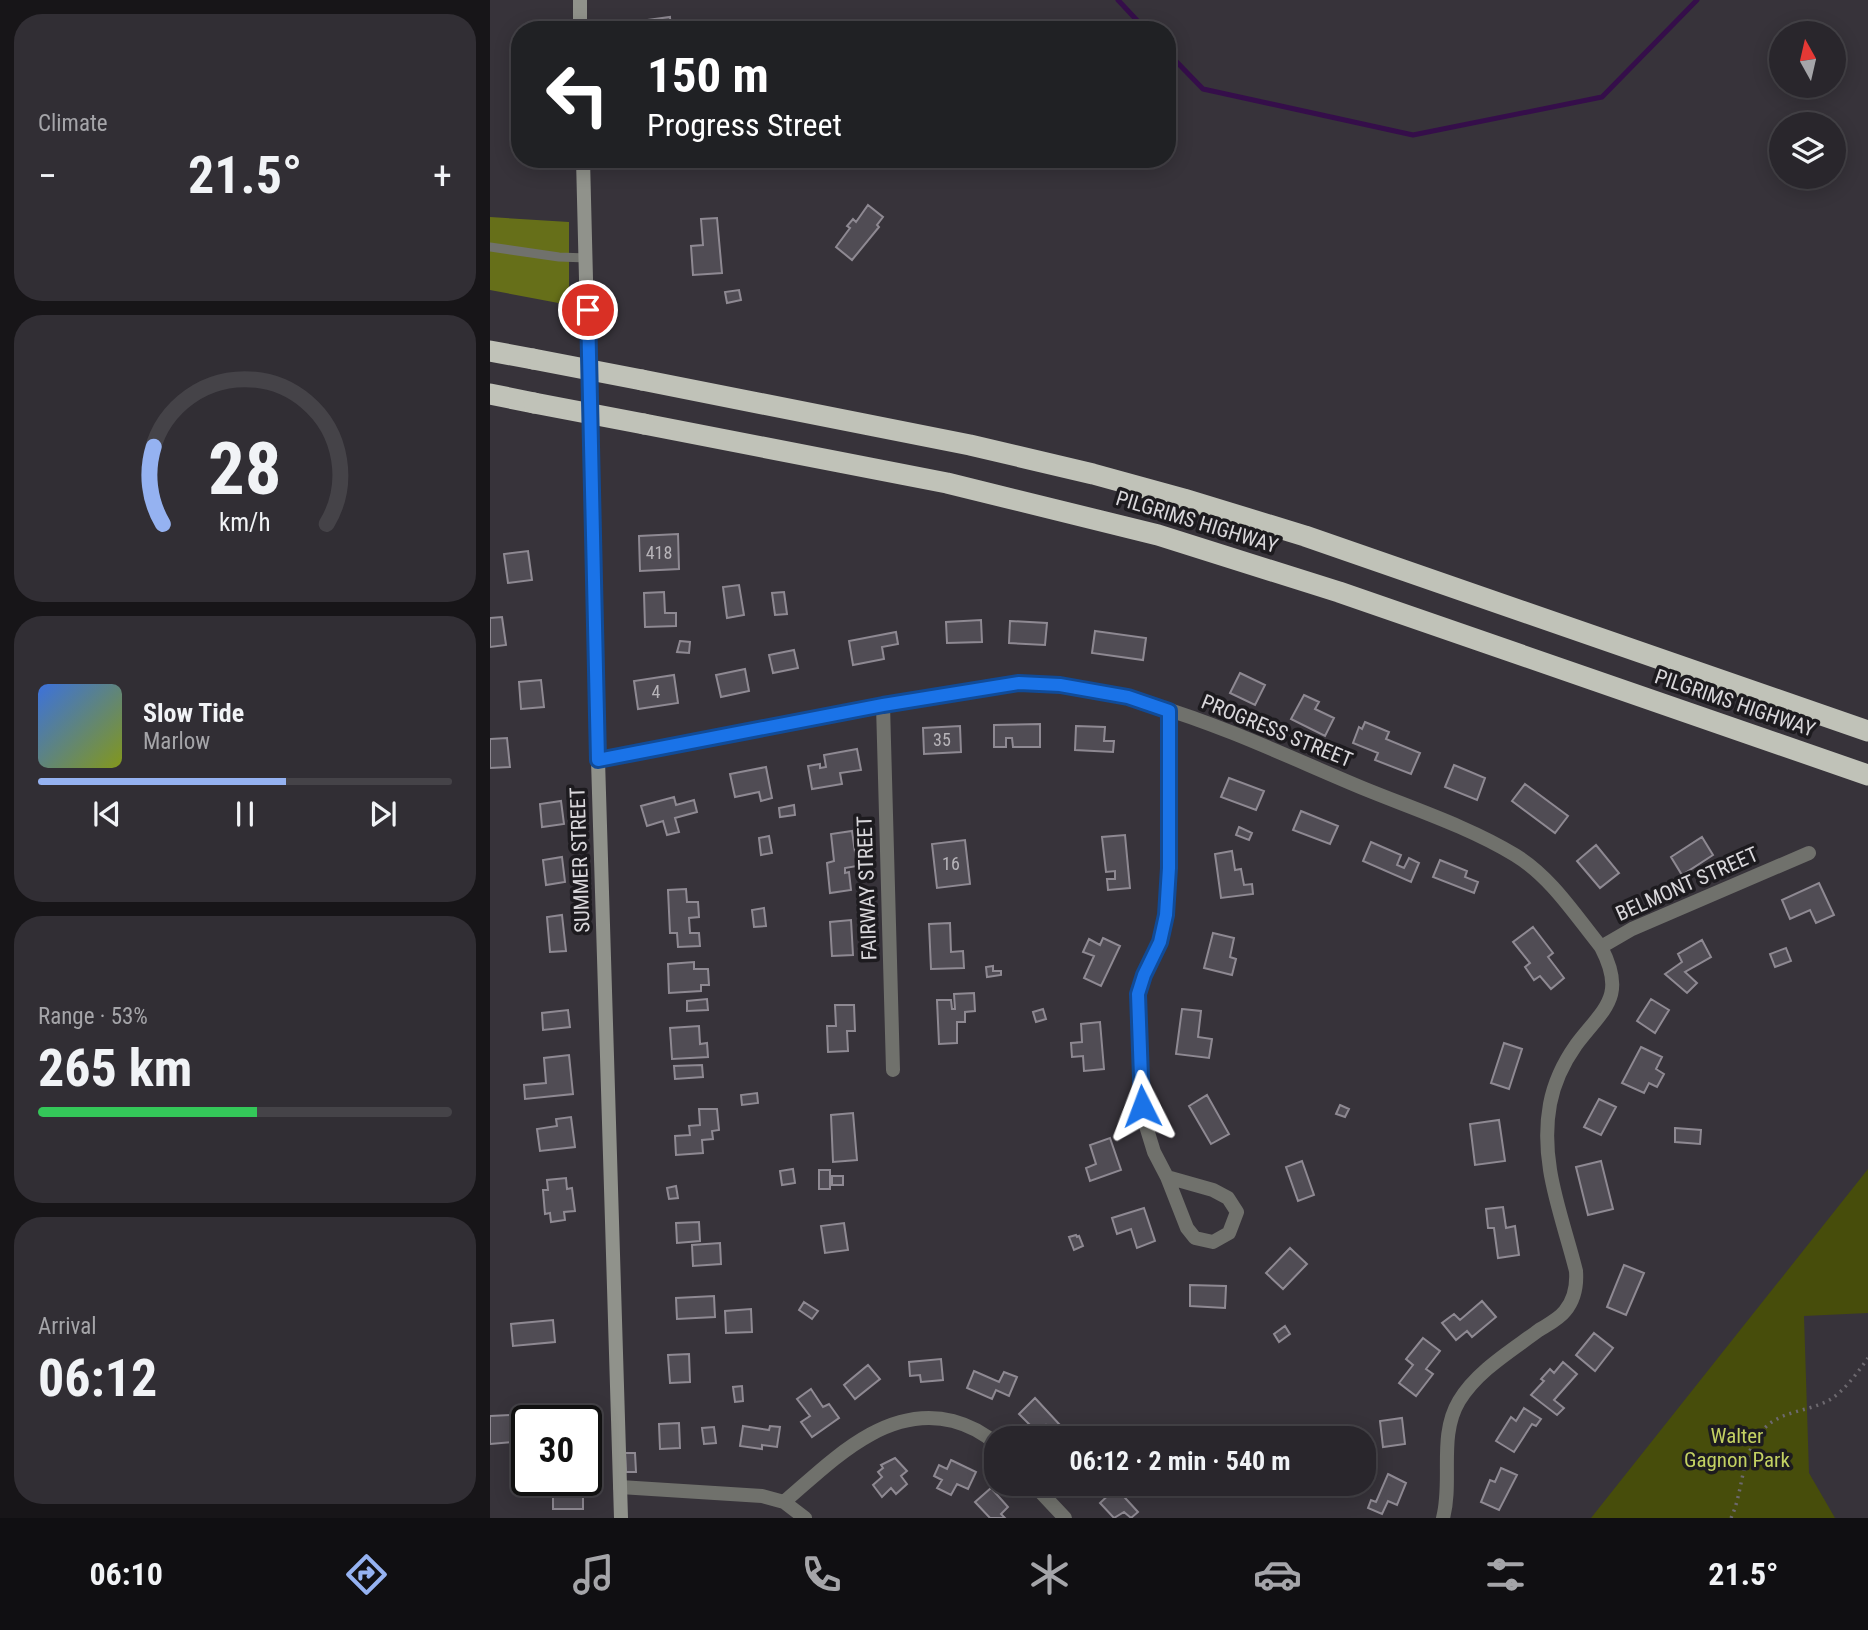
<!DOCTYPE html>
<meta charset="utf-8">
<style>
body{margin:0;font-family:"Roboto Condensed",sans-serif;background:#312e34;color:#f1f3f6;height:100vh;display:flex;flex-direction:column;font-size:26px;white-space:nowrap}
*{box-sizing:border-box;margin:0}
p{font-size:23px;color:#a5a5a9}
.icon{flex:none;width:38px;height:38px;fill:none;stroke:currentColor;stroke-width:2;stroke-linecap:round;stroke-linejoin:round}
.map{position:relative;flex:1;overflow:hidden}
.details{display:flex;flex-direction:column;gap:14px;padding:14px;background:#171518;width:490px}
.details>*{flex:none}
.banner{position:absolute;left:21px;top:21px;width:665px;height:147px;border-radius:28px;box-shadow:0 4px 18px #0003,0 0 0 2px #454348;background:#202124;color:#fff;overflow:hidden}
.needle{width:46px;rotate:352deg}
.buttons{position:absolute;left:1279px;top:21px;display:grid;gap:14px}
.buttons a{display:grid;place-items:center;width:77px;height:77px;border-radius:50%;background:#29262c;box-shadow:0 4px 18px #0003,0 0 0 2px #454348;font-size:35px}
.speed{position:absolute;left:21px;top:1405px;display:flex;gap:14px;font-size:35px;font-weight:700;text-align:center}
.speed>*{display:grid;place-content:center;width:91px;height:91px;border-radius:50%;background:#29262c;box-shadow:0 4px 18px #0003,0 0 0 2px #454348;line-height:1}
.speed .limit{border:4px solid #111;border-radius:10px;background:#fff;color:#111}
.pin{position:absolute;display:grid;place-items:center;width:60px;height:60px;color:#fff;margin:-30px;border:4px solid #fff;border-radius:50%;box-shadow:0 2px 7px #0007}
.me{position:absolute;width:77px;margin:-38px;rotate:357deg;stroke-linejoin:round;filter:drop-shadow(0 0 5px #0008)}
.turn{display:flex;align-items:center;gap:24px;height:147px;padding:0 21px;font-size:32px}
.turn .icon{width:91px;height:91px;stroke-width:2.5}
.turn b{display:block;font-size:49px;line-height:60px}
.big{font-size:52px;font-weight:700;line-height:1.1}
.details .tile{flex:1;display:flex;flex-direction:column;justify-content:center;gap:10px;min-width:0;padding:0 24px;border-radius:28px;background:#312e34}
.details .dial{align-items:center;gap:0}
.dial svg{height:182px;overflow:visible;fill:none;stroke:#454348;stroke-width:7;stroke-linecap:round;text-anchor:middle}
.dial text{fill:#f1f3f6;stroke:none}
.song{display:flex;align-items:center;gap:21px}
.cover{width:84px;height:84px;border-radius:10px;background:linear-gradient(135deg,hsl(220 70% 55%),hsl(70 70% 35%))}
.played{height:7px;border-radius:4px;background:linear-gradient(90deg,#95b2f1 60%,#454348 60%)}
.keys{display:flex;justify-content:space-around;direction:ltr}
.heat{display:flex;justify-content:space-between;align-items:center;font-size:38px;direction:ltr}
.charge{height:10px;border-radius:5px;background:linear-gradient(90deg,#34c759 53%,#454348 0)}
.trip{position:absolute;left:494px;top:1426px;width:392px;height:70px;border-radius:28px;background:#29262c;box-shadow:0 4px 18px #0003,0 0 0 2px #454348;font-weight:700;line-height:70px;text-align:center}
.tabs{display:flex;height:112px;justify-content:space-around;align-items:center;background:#100f12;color:#a5a5a9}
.tabs .icon{width:49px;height:49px}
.tabs .current{color:#95b2f1}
.tabs b{font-size:32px;color:#f1f3f6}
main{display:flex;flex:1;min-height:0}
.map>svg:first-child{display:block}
.green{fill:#474d0b}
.forest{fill:#666f19}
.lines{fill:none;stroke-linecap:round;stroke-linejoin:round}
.stream{stroke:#350e4a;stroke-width:5}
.building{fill:#504c54;stroke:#8e8992;stroke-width:2}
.path{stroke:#6d696f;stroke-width:3.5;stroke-dasharray:2 5;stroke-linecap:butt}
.lane{stroke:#70716c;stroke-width:9}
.street{stroke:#70716c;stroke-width:14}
.secondary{stroke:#90928b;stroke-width:14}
.highway{stroke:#c0c2b8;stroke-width:21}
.highway-bridge{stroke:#c0c2b8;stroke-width:21}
.route-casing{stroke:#114b97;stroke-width:18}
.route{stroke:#1a73e8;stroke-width:12}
.labels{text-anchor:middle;stroke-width:7;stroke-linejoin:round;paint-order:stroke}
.number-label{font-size:18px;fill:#b7b4b9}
.street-label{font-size:21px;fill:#d9d7db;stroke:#1d1b1f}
.park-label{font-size:21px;fill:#c3d162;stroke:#1d1b1f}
</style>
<main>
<section class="details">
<div class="tile"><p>Climate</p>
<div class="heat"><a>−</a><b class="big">21.5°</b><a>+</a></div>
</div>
<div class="tile dial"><svg viewBox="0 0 100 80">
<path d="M14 69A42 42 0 1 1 86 69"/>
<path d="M14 69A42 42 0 0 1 10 35" stroke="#95b2f1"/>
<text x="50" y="56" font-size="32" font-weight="700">28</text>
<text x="50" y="72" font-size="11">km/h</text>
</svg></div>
<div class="tile">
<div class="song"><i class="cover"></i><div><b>Slow Tide</b><p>Marlow</p></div></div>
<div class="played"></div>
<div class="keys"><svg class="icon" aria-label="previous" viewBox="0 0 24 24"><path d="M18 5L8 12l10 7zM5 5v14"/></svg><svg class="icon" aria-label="pause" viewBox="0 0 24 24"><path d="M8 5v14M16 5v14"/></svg><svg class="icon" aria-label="next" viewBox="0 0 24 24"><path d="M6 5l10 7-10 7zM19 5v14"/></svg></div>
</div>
<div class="tile"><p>Range · 53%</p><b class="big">265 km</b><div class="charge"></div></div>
<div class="tile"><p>Arrival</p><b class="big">06:12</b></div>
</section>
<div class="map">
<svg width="1378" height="1518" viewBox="0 0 1378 1518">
<rect width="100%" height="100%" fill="#37333a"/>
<path class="green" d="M 1378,1169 L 1378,1313 L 1314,1316 L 1319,1473 L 1345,1518 L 1101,1518 Z"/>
<path class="forest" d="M 0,217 L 79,222 L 79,305 L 0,290 Z"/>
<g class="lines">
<path class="stream" d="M 628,0 L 656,30
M 677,52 L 713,89 L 923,135 L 1112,97 L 1207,0"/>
</g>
<path class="building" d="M 180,17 L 181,30 L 143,30 L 142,22 Z
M 378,205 L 393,217 L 387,225 L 389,227 L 362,260 L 346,247 L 360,228 L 357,226 L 363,219 L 366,222 Z
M 227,218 L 232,273 L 203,275 L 201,246 L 213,245 L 211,219 Z
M 249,290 L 251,300 L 237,303 L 235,292 Z
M 188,534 L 189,569 L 150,571 L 149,536 Z
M 38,551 L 42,580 L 18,583 L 14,554 Z
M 249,585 L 254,615 L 237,618 L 233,587 Z
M 174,592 L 175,613 L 186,613 L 186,626 L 155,627 L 154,593 Z
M 294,592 L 297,614 L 285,615 L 282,593 Z
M 12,617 L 16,645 L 0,647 L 0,618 Z
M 491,620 L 492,642 L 457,643 L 456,622 Z
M 520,621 L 557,623 L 555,645 L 519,643 Z
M 605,631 L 656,638 L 653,660 L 602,653 Z
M 406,632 L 408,644 L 392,647 L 394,659 L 363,665 L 359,641 Z
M 190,641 L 200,642 L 199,653 L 187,652 Z
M 304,650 L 308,668 L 283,673 L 279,655 Z
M 255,669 L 259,691 L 231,697 L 226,675 Z
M 750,673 L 775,685 L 765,705 L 740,693 Z
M 184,675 L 188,703 L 148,709 L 144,681 Z
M 51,680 L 54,707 L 31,709 L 29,682 Z
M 814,695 L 829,702 L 825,709 L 844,718 L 835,736 L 801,719 Z
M 875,722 L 899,732 L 896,739 L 930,753 L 921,774 L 885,760 L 888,753 L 863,743 L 869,727 L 872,729 Z
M 550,724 L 550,747 L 523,747 L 522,738 L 516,738 L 516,747 L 504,747 L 504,725 Z
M 470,726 L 471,752 L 434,754 L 433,728 Z
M 586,726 L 615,727 L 614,741 L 624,741 L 623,752 L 585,750 Z
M 17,738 L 20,767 L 0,768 L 0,739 Z
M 367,749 L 371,770 L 350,773 L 352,784 L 322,789 L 318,766 L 330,764 L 330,768 L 336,767 L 334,755 Z
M 964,765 L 995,778 L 987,800 L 955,787 Z
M 276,767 L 282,798 L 271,801 L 269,792 L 245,797 L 240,774 Z
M 739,778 L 774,791 L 766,810 L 731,797 Z
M 1035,784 L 1078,816 L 1065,833 L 1022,801 Z
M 184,797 L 186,805 L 204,800 L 207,812 L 185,818 L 189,832 L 177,835 L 173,821 L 157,826 L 151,806 Z
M 71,801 L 74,824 L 52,827 L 50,804 Z
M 304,805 L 305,815 L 290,817 L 289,808 Z
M 811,811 L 848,826 L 840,844 L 803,830 Z
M 749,827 L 762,833 L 759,840 L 746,835 Z
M 362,831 L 367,866 L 355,868 L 355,873 L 359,872 L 361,890 L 340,893 L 337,863 L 344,861 L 341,834 Z
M 635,835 L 640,888 L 618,890 L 617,879 L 625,879 L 625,871 L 616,872 L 612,837 Z
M 279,836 L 282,853 L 271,855 L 269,838 Z
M 1212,837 L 1223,855 L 1192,875 L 1181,857 Z
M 475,840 L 480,884 L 447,888 L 442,844 Z
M 881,842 L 911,855 L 907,865 L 914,868 L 919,858 L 929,863 L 921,882 L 873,861 Z
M 1106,845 L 1129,873 L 1110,888 L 1087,861 Z
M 742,851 L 745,870 L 751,869 L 754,885 L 762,884 L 763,894 L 731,898 L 725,854 Z
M 72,857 L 75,882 L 56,885 L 53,860 Z
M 950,860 L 977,871 L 975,877 L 988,882 L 984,893 L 943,877 Z
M 1329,883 L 1344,915 L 1326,923 L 1320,910 L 1300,919 L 1292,900 Z
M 196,889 L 197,902 L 208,902 L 209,917 L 199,918 L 200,933 L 209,933 L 210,946 L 188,947 L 187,933 L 180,933 L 178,890 Z
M 274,908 L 276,926 L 264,927 L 262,910 Z
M 72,915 L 76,951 L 60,952 L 57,917 Z
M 361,920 L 363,955 L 342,956 L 340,922 Z
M 460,923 L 461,952 L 473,951 L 474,968 L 441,969 L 439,924 Z
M 1043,927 L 1063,953 L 1058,957 L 1074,978 L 1061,989 L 1050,976 L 1044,980 L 1035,967 L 1040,963 L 1023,942 Z
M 723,933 L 744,938 L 740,957 L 746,959 L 742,975 L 714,968 Z
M 613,938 L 630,946 L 611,986 L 594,978 L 604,956 L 593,952 L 599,939 L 610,945 Z
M 1212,940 L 1221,957 L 1195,972 L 1207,983 L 1197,993 L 1175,974 L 1192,962 L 1188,954 Z
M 1296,948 L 1301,961 L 1285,967 L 1280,954 Z
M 204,962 L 204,969 L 218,969 L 219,985 L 211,985 L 211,991 L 179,993 L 178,964 Z
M 503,966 L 503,971 L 511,971 L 511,975 L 497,977 L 496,967 Z
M 484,993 L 485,1011 L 475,1012 L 475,1022 L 467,1022 L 467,1043 L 449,1044 L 447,1000 L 461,1000 L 462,1009 L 465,1009 L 464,994 Z
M 217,999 L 218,1010 L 197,1011 L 197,1001 Z
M 1161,999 L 1179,1010 L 1165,1033 L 1147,1021 Z
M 345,1005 L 364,1005 L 365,1031 L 357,1031 L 358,1051 L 338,1052 L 337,1026 L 346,1026 Z
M 553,1009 L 556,1019 L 546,1022 L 543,1012 Z
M 692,1009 L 711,1011 L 708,1037 L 722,1039 L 719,1058 L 686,1054 Z
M 78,1010 L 80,1027 L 53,1030 L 52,1013 Z
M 610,1022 L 614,1069 L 594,1071 L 593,1056 L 582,1057 L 581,1043 L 592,1042 L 591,1024 Z
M 209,1026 L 210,1044 L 217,1043 L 218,1057 L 182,1059 L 180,1028 Z
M 1014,1043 L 1032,1049 L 1019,1089 L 1001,1083 Z
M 1151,1047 L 1172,1057 L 1166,1069 L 1174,1074 L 1167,1087 L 1159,1083 L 1154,1093 L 1132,1083 Z
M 79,1055 L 83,1094 L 35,1099 L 34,1085 L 56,1083 L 54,1058 Z
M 212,1065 L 213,1077 L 185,1079 L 184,1066 Z
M 267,1093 L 268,1103 L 252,1105 L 251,1095 Z
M 717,1095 L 739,1134 L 721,1144 L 699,1106 Z
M 1109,1099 L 1126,1107 L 1111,1135 L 1094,1127 Z
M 850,1105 L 859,1109 L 855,1117 L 846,1114 Z
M 209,1109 L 227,1109 L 229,1130 L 222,1131 L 223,1139 L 212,1140 L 213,1153 L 186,1155 L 185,1136 L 200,1135 L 199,1126 L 210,1125 Z
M 363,1113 L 367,1160 L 343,1162 L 341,1115 Z
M 81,1117 L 85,1147 L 50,1151 L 47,1129 L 67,1126 L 66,1119 Z
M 1009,1120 L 1015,1161 L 985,1165 L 980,1124 Z
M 1185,1128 L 1211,1130 L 1210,1144 L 1185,1142 Z
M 620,1138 L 631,1170 L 600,1181 L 596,1168 L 606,1164 L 600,1145 Z
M 812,1161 L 824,1195 L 808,1201 L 796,1167 Z
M 1111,1161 L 1123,1209 L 1098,1215 L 1086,1167 Z
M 303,1169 L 305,1183 L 292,1185 L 290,1171 Z
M 329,1170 L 340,1170 L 340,1189 L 329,1189 Z
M 342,1176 L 353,1176 L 353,1185 L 342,1185 Z
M 76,1178 L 77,1189 L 82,1188 L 85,1211 L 74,1212 L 75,1220 L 61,1222 L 60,1213 L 55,1214 L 53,1190 L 58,1190 L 57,1180 Z
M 186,1186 L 188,1198 L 179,1199 L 177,1188 Z
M 1013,1207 L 1016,1228 L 1025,1226 L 1029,1255 L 1008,1258 L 1004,1228 L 998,1228 L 996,1209 Z
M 654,1208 L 665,1241 L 647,1248 L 641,1229 L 627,1234 L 622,1218 Z
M 209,1222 L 210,1241 L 187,1243 L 186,1223 Z
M 354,1223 L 358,1250 L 335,1253 L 331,1226 Z
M 586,1235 L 587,1237 L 589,1236 L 593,1246 L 584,1250 L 579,1237 Z
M 230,1243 L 231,1264 L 203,1266 L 202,1245 Z
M 800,1248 L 817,1264 L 793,1289 L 776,1273 Z
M 1134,1265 L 1154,1273 L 1136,1315 L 1117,1307 Z
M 700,1285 L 736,1286 L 735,1308 L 700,1306 Z
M 224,1296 L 225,1317 L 187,1319 L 186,1298 Z
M 992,1301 L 1006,1317 L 982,1337 L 977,1331 L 966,1340 L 952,1323 L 964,1314 L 970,1320 Z
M 314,1302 L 328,1311 L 322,1319 L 309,1310 Z
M 261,1309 L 262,1332 L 236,1333 L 235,1311 Z
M 63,1320 L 65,1342 L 23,1346 L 21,1324 Z
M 795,1326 L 800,1334 L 789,1342 L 784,1334 Z
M 1104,1333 L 1123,1348 L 1105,1371 L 1086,1355 Z
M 933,1338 L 950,1351 L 936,1369 L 943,1374 L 926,1396 L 909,1383 L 923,1365 L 916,1359 Z
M 199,1354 L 200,1382 L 180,1383 L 178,1355 Z
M 451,1359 L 453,1380 L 431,1382 L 430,1375 L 420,1376 L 419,1362 Z
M 1073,1362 L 1087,1374 L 1064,1400 L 1074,1408 L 1067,1415 L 1041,1395 L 1054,1381 L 1051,1379 L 1060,1369 L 1064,1373 Z
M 378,1365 L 390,1379 L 365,1399 L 354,1385 Z
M 484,1371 L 509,1382 L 514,1372 L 527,1377 L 519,1396 L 506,1390 L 502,1399 L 477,1388 Z
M 252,1386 L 253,1401 L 245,1402 L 243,1387 Z
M 321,1389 L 333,1407 L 339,1404 L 349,1418 L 322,1437 L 311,1422 L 320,1416 L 307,1399 Z
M 545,1398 L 570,1425 L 563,1432 L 556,1425 L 548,1433 L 529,1414 Z
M 1034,1408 L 1051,1419 L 1046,1426 L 1042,1424 L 1024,1452 L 1006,1441 L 1021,1417 L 1026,1421 Z
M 21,1415 L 23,1442 L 0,1444 L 0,1416 Z
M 912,1418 L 915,1444 L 893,1447 L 890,1421 Z
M 189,1423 L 190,1448 L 170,1449 L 169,1424 Z
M 253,1426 L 279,1430 L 280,1426 L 290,1427 L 287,1447 L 272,1445 L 272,1449 L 250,1446 Z
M 224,1427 L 226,1443 L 214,1444 L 212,1428 Z
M 135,1453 L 145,1453 L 146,1472 L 136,1472 Z
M 405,1458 L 417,1471 L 411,1476 L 417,1484 L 406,1494 L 401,1488 L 392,1497 L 383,1485 L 392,1477 L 388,1472 L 393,1468 L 391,1465 Z
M 461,1460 L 486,1472 L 478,1489 L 467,1484 L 461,1495 L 447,1488 L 452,1480 L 444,1476 L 449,1465 L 457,1469 Z
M 1011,1468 L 1027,1475 L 1009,1510 L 991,1502 L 1000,1480 L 1005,1482 Z
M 898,1474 L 916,1483 L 907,1505 L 898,1501 L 892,1514 L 878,1508 L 881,1500 L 886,1502 Z
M 63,1481 L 93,1481 L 93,1509 L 63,1509 Z
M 501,1488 L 518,1507 L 511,1514 L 515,1518 L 500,1518 L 485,1502 Z
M 626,1488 L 648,1512 L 641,1518 L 634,1512 L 624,1518 L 610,1503 Z"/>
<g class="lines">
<path class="path" d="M 1241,1518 C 1254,1490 1250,1456 1272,1431 C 1289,1410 1320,1412 1341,1399 C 1355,1390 1368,1372 1378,1358"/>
<path class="lane" d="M 0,247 L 69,257 L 97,258"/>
<path class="street" d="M 393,705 L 403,1070
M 108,760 L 501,686 C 629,672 759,741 875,789 C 924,809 979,827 1025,855 C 1061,877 1085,915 1111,947 C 1137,997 1114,1008 1086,1045 C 1074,1062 1064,1083 1060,1104 C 1049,1163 1072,1215 1086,1271 C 1087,1285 1085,1299 1075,1311 C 1069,1319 1057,1325 1049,1330 C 1021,1351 987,1371 969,1401 C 948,1436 963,1481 953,1518
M 1111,947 L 1142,929 L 1319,853
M 677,1177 L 723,1190 L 738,1198 L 747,1212 L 739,1233 L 723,1242 L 705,1238 L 697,1228 L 677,1177 L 664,1152 L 656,1126 L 652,1106 L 648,1018 L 648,994 L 654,975 L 670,942 L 676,915 L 679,868 L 679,711
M 543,1484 L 575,1518
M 130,1487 L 272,1496 L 294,1502 L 315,1518
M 294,1502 C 341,1462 395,1404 463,1421 C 478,1425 494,1433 506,1444"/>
<path class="secondary" d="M 90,0 L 90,30
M 93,159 L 108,760 L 131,1518"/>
<path class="highway" d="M 0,351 L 43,359
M 152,380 L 480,445 L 603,474 L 694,499 L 815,536 L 1378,731
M 0,394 L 44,403
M 154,424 L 457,483 L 668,535 L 849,592 L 1378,775"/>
<path class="highway-bridge" d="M 43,359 L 152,380
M 44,403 L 154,424"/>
</g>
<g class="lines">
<defs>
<path id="route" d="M 98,310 L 108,760 L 393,705 L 529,683 L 570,685 L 638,697 L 679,711 L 679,868 L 676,915 L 670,942 L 654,975 L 648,994 L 652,1106"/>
</defs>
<use href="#route" class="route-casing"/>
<use href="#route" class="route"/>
</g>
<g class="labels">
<g class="number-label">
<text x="169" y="559">418</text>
<text x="166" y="698">4</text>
<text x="452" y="746">35</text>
<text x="461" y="870">16</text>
</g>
<g class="street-label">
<text transform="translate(707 522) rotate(17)" y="7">PILGRIMS HIGHWAY</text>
<text transform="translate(1245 703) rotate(19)" y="7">PILGRIMS HIGHWAY</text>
<text transform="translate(787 731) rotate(22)" y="7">PROGRESS STREET</text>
<text transform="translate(90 860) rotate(-92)" y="7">SUMMER STREET</text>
<text transform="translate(1197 884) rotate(-24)" y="7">BELMONT STREET</text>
<text transform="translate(377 888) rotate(-92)" y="7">FAIRWAY STREET</text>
</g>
<g class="park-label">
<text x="1247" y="1443">Walter<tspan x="1247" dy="24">Gagnon Park</tspan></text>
</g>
</g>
</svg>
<div class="buttons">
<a><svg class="needle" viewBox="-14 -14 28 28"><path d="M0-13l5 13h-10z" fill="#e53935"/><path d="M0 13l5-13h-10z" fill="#a5a5a9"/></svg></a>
<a><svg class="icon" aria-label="layers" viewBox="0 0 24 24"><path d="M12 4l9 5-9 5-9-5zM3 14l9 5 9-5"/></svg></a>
</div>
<div class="speed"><div class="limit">30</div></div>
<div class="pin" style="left:98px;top:310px;background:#d93025"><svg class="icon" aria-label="arrive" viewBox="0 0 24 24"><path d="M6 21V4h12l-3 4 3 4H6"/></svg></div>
<svg class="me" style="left:652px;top:1106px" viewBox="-20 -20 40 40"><path d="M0-17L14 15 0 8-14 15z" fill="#1a73e8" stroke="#fff" stroke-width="4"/></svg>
<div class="trip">06:12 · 2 min · 540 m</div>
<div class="banner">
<div class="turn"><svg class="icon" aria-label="left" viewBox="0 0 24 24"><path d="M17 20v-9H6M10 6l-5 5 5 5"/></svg><div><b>150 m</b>Progress Street</div></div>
</div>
</div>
</main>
<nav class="tabs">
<b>06:10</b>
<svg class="icon current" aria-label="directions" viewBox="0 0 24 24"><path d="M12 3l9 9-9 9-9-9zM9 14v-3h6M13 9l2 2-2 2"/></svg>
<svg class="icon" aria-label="music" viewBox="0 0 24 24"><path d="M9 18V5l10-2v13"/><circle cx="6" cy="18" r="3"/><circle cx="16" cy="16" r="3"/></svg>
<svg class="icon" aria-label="phone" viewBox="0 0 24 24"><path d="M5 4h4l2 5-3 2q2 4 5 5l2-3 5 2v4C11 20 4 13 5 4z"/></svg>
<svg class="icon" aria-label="climate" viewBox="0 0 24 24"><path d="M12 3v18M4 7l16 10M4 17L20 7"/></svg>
<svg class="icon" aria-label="car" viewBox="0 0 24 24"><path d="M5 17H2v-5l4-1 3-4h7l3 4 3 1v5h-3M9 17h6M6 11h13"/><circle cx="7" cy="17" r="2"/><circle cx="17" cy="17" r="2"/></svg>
<svg class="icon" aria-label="filters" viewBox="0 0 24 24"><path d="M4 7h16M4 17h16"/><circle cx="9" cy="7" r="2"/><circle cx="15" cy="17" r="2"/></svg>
<b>21.5°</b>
</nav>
